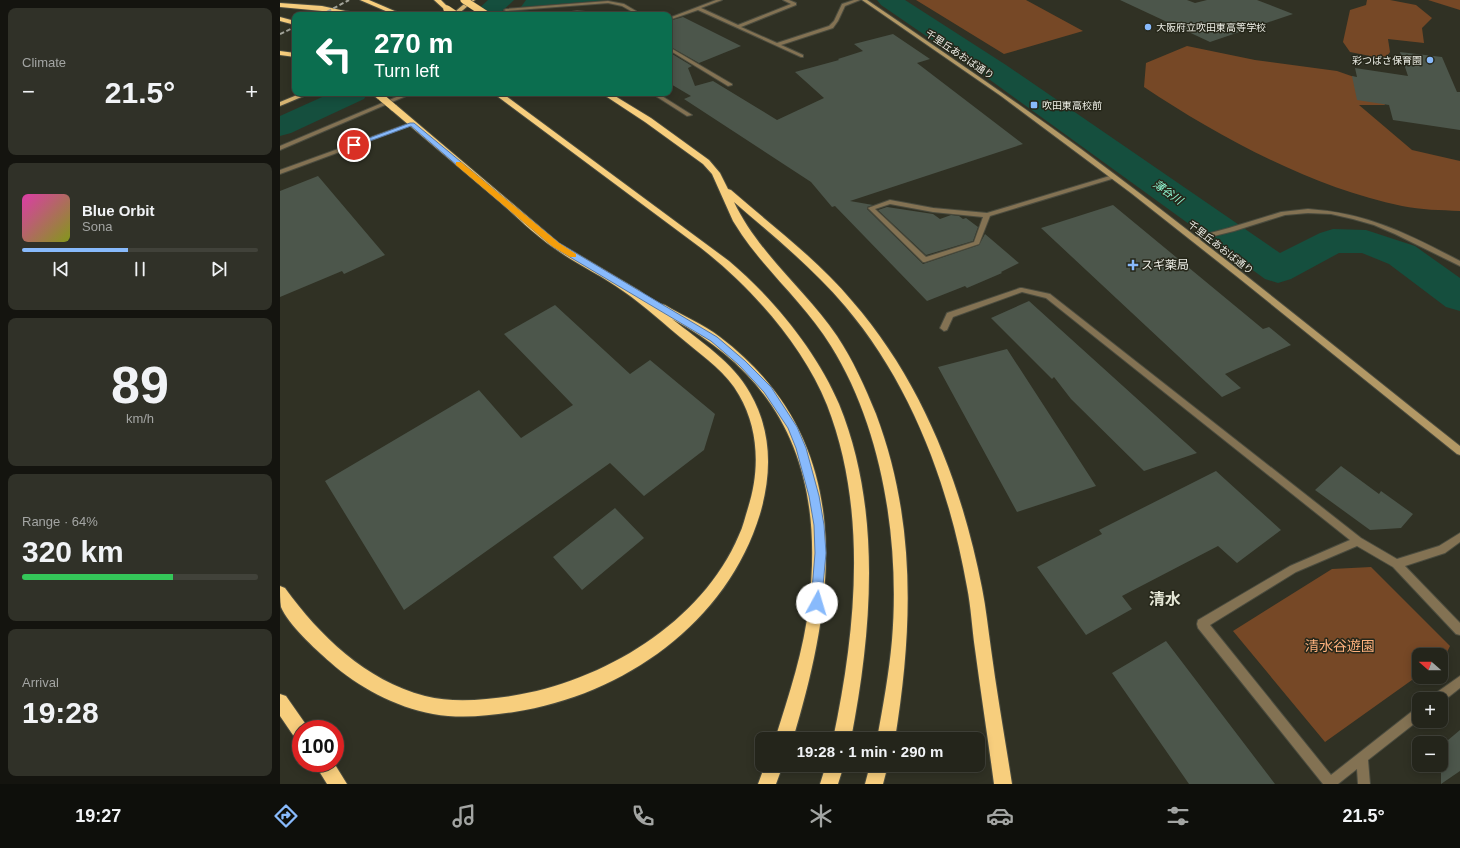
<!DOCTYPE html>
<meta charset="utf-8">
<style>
body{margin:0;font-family:Arial,"Noto Sans JP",sans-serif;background:#303128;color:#f1f3f6;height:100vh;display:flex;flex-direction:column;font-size:15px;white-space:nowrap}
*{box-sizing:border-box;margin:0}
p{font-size:13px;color:#a3a5a3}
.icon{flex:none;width:22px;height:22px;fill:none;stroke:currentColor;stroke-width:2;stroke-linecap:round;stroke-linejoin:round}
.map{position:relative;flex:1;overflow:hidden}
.details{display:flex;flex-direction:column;gap:8px;padding:8px;background:#14140f;width:280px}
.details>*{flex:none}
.guide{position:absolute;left:12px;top:12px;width:380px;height:84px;border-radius:8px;box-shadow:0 2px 10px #0003,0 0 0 1px #41423a;background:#0b6e4f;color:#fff;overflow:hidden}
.needle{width:26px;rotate:290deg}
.buttons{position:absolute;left:1132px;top:648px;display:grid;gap:8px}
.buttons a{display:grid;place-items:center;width:36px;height:36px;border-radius:8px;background:#24251b;box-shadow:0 2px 10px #0003,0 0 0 1px #41423a;font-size:20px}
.speed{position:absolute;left:12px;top:720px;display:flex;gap:8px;font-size:20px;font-weight:700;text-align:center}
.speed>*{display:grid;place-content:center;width:52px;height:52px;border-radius:50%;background:#24251b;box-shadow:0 2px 10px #0003,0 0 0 1px #41423a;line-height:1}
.speed .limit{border:6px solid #d22;background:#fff;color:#111}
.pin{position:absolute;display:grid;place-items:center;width:34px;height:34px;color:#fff;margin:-17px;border:2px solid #fff;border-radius:50%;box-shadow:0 1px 4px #0007}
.me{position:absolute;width:44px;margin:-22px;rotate:6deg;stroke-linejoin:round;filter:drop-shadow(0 0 3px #0008)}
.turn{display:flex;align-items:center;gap:14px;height:84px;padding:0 16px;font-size:18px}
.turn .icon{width:52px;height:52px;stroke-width:2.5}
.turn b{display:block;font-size:28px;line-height:34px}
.big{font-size:30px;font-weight:700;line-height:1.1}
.details .card{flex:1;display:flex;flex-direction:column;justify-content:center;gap:6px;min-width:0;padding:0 14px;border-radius:8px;background:#303128}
.details .dial{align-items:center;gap:0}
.dial b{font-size:52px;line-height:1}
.song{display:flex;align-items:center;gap:12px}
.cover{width:48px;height:48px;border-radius:6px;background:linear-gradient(135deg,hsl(320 70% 55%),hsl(70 70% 35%))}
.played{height:4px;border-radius:2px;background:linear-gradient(90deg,#88bafc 45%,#41423a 45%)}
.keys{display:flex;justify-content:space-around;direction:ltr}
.heat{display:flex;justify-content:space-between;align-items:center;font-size:22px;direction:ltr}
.charge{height:6px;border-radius:3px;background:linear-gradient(90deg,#34c759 64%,#41423a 0)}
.trip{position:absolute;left:475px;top:732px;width:230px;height:40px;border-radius:8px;background:#24251b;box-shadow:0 2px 10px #0003,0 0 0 1px #41423a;font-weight:700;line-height:40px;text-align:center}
.tabs{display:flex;height:64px;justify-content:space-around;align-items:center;background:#0e0f0b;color:#a3a5a3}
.tabs .icon{width:28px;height:28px}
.tabs .current{color:#88bafc}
.tabs b{font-size:18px;color:#f1f3f6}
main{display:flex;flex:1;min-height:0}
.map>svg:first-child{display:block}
.green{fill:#764826}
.water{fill:#154f3e}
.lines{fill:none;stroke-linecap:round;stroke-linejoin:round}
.river{fill:#154f3e;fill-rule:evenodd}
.building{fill:#4c564b}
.lane-casing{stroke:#4b4c3f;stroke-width:2}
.street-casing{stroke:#4b4c3f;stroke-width:2}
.secondary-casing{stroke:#4b4c3f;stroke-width:2}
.primary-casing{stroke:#4b4c3f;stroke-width:2}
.highway-casing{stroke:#4b4c3f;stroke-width:2}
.lane{fill:#837253;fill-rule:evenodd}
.street{fill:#837253;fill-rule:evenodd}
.secondary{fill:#b29865;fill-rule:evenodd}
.primary{fill:#d6b472;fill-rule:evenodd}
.highway{fill:#f7ce7d;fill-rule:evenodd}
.rail{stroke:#a3a49a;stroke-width:2;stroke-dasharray:4.5 2.5;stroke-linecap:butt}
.highway-bridge-casing{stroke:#4b4c3f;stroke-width:8;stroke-linecap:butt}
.highway-bridge{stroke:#f7ce7d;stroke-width:7}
.route{fill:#88bafc;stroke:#5879a4}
.slow{fill:#f59e0b}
.poi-dot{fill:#88bafc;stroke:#26271a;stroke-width:1.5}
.labels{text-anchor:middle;stroke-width:3;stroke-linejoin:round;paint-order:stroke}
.far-poi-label{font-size:10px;fill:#eeefe7;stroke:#26271a;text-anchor:start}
.far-street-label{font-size:10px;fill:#eeefe7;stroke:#26271a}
.far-water-label{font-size:11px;font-style:italic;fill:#90fad5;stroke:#26271a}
.poi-label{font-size:12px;fill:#eeefe7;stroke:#26271a;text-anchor:start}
.near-park-label{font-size:14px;fill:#feb17d;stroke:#26271a}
.near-neighbourhood-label{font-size:16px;font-weight:bold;fill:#e4e6d5;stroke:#26271a}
</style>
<main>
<section class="details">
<div class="card"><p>Climate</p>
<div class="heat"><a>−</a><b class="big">21.5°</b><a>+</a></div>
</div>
<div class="card">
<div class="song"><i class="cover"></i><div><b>Blue Orbit</b><p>Sona</p></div></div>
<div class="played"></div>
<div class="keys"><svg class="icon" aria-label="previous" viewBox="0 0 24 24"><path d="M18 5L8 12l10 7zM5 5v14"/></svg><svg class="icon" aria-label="pause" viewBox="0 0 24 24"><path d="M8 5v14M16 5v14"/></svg><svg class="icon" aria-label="next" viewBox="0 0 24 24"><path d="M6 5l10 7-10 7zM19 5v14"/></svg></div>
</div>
<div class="card dial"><b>89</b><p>km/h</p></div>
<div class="card"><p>Range · 64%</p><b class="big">320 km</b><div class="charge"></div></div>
<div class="card"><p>Arrival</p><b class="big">19:28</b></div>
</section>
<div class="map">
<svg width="1180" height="784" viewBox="0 0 1180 784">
<rect width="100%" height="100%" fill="#303124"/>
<path class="green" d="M 636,0 L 746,0 L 803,31 L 724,54 Z
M 1087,0 L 1110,0 L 1136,5 L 1152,18 L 1142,28 L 1144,43 L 1108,39 L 1110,52 L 1105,59 L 1070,52 L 1063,42 L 1070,10 L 1086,5 Z
M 1148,0 L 1180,0 L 1180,10 Z
M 907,46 L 975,60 L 1057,71 L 1097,85 L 1105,105 L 1079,105 L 1132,150 L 1180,161 L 1180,211 C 1161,210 1141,210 1122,206 C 1033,188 939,137 864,87 L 866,63 Z
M 1091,567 L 1170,646 L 1165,656 L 1161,659 L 1161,655 L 1139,655 L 1139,675 L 1045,742 L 953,631 L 1052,569 Z"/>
<path class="water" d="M 246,0 L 327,0 L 241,7 Z"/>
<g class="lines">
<path class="river" d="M 208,0 L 234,0 L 218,15 L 192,15 Z
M 597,0 L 625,0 L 726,65 L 1000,253 L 1040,233 L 1053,229 L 1086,230 L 1135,246 L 1180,278 L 1180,311 L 1166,307 L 1109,264 L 1082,253 L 1059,253 L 1011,279 L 998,283 L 985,279 L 706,77 L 601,5 Z
M 51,93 L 88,93 L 84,99 L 11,133 L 0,136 L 0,116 Z"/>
</g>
<path class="building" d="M 840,0 L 907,0 L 915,3 L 927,0 L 977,0 L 1013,14 L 930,42 Z
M 403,17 L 461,46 L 419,63 L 389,46 L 389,21 Z
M 613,34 L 650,59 L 637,63 L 743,144 L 570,201 L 593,205 L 587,207 L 587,209 L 643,264 L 699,245 L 705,234 L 739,263 L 721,272 L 722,273 L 687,288 L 685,286 L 647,301 L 555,206 L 552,207 L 531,182 L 404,99 L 411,96 L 389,83 L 389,52 L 412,66 L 408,68 L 415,86 L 433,81 L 497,120 L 544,98 L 515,72 L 559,60 L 558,59 L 583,51 L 574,44 Z
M 1120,52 L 1162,57 L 1177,92 L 1180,92 L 1180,130 L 1113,120 L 1109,105 L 1077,100 L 1072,76 L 1077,77 L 1075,68 L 1128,76 Z
M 38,176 L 105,255 L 64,274 L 62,271 L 0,297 L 0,191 Z
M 833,205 L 983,329 L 989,327 L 1011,345 L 945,374 L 961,388 L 942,397 L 761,228 Z
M 607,207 L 653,214 L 660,219 L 671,215 L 679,216 L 683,219 L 686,218 L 698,227 L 693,241 L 646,255 L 598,210 Z
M 749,301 L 917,453 L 864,471 L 791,399 L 774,377 L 772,379 L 711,318 Z
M 275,305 L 350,374 L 370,360 L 435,414 L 424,450 L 364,496 L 330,463 L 124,610 L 45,481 L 199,390 L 241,438 L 293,405 L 224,334 Z
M 727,349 L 816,486 L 737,512 L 658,367 Z
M 1061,466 L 1099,494 L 1101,491 L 1133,514 L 1121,528 L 1090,530 L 1035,490 Z
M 936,471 L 1001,530 L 957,563 L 938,546 L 842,596 L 852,609 L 806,635 L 757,567 L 822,534 L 819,530 Z
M 335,508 L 364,538 L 302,590 L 273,557 Z
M 886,641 L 995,784 L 909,784 L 832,673 Z
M 1180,730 L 1180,771 L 1161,784 L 1161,746 Z"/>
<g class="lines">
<defs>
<path id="lane" d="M 436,0 L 442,0 L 421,8 L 458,25 L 511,4 L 503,0 L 509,0 L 516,3 L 516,5 L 461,27 L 497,43 L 549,26 L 554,21 L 562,4 L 574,0 L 580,0 L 565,6 L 558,21 L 553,28 L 501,45 L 523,55 L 523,57 L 521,57 L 418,10 L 389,20 L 389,18 Z
M 328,1 L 344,4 L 356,11 L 347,15 L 341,15 L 351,11 L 342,6 L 328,3 L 226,11 L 224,10 L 226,9 Z
M 297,11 L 323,14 L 325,15 L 297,13 L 275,15 Z
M 389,47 L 452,84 L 452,85 L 448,86 L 389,50 Z
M 126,93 L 133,93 L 0,150 L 0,146 Z
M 371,93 L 377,93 L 412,115 L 407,116 Z
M 130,123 L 135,124 L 0,174 L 0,170 Z"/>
<path id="street" d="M 833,175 L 836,177 L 835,178 L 710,216 L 699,244 L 645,262 L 643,262 L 588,208 L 610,200 L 653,208 L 707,213 ZM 610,204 L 653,212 L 703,217 L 694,242 L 646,257 L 595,209 Z
M 1028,209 C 1088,213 1128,234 1180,261 L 1180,266 L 1115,234 L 1094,225 L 1073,219 L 1051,214 L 1028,213 L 1005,215 L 954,231 L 914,241 L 911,239 L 912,238 L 949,228 L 1001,212 Z
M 740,288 L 742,288 L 770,294 L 1081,538 L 1117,559 L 1159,546 L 1180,533 L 1180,542 L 1165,553 L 1125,566 L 1180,623 L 1180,635 L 1176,634 L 1113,567 L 1077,546 L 1016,572 L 930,625 L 1051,775 L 1135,709 L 1139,707 L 1139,720 L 1088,760 L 1090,784 L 1078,784 L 1077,769 L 1058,784 L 1043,784 L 918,628 L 917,624 L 918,620 L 1010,566 L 1070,540 L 766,298 L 742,292 L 673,317 L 667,330 L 664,331 L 660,328 L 667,313 Z
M 1180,676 L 1180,688 L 1161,703 L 1161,699 L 1151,699 L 1153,695 Z"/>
<path id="secondary" d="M 582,0 L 587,0 C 659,49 731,98 801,149 C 930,245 1054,346 1180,446 L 1180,455 L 1177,454 L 960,279 L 851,193 L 721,96 Z"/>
<path id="primary" d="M 189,0 L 195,0 L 177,15 L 171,15 Z
M 22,93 L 31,93 L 0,106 L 0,102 Z"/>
<path id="highway" d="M 80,0 L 89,0 L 124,15 L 115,15 Z
M 154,0 L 161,0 L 170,9 L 165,10 Z
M 0,3 L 42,6 L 84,15 L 0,7 Z
M 0,17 L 15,21 L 15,25 L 0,21 Z
M 0,51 L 15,53 L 15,57 L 0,55 Z
M 91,93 L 100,93 L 105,97 L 98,99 Z
M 213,93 L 222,93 L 449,261 C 493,298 537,352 559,404 C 602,509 592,631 571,739 L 553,739 C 576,631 588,510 547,405 C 523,345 471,287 421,248 Z
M 321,93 L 330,93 L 371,118 L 429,160 L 440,173 L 448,189 L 451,190 C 492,226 537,259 572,301 C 642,381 682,485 702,588 C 706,608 708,628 711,649 C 717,694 725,739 732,784 L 714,784 C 708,739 701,694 695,649 C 692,628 691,607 687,587 C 669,486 632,385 565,306 C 532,267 492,235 454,202 C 478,253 525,289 557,336 C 573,360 585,387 596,414 C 636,520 633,628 615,739 L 597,739 C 603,706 609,674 612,640 C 620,544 603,429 551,346 C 526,305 489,274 462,235 L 453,221 L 432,174 L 423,164 L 365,122 Z
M 110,105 L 116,105 L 279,243 L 360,291 L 377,306 L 381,304 L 385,305 C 403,316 423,324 440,337 C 577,441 557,593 513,739 L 495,739 C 509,695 524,650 529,604 C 544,478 507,380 392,319 C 420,341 453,362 470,393 C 492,431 492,473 480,514 C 447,623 344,695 234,712 C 207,716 180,719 153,714 C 115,707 78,687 50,662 C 35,649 8,624 1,607 C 0,601 0,592 0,586 L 5,588 C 40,636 85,680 145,696 C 173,703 203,700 231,696 C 322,682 422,623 459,535 C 463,527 465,517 468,508 C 480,471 479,429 459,395 C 447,373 425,358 406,342 C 385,325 365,306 343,291 C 321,275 296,264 274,248 C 255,235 238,218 221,203 C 184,172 147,140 110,109 Z
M 0,694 L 6,696 L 27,726 L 28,729 L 21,729 L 21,741 L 15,738 L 0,716 Z
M 34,763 L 54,763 L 67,784 L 47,784 Z
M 485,765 L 503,765 L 496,784 L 478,784 Z
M 546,765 L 564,765 L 558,784 L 540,784 Z
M 590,765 L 608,765 L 603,784 L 585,784 Z"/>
</defs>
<use href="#lane" class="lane-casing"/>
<use href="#street" class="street-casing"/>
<use href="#secondary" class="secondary-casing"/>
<use href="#primary" class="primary-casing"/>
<use href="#highway" class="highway-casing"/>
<use href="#lane" class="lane"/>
<use href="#street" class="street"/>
<use href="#secondary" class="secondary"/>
<use href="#primary" class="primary"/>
<use href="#highway" class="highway"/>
<path class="rail" d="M 41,15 L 69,0
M 0,34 L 15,27"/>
<defs>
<path id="highway-bridge" d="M 184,0 L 207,15
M 167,9 L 176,15
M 101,97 L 113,107"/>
</defs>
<use href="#highway-bridge" class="highway-bridge-casing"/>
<use href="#highway-bridge" class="highway-bridge"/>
</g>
<path class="route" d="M 130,123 L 134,123 L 279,243 L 437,337 L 465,361 L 491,387 L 517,427 L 526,448 L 539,496 L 544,525 L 546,553 L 541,607 L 537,608 L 533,607 L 531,603 L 535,553 L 534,525 L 529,496 L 516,448 L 508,428 L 484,392 L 459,365 L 431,341 L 273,247 L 131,126 L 76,146 L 70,145 Z"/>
<path class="slow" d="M 176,162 L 181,162 L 279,243 L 296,254 L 296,257 L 290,257 L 273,247 L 176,165 Z"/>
<g class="poi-dot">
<circle cx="868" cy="27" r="4"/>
<circle cx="1150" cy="60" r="4"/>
<rect x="750" y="101" width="8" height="8" rx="2"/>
<path d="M851 259h4v4h4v4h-4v4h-4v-4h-4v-4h4z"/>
</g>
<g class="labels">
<g class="far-poi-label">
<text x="876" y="31">大阪府立吹田東高等学校</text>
<text x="1142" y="64" text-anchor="end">彩つばさ保育園</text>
<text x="762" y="109">吹田東高校前</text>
</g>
<g class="far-street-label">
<text transform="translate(680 54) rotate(34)" y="4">千里丘あおば通り</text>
<text transform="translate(941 247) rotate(38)" y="4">千里丘あおば通り</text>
</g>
<g class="far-water-label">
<text transform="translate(888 192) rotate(35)" y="4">薄谷川</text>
</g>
<g class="poi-label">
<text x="861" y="269">スギ薬局</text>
</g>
<g class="near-park-label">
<text x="1060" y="651">清水谷遊園</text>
</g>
<g class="near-neighbourhood-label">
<text x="885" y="605">清水</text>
</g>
</g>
</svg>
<div class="buttons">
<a><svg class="needle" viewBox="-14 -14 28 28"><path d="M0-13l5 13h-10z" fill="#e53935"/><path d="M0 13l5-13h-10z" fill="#a3a5a3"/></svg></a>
<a>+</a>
<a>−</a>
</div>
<div class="speed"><div class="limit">100</div></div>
<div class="pin" style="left:74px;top:145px;background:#d93025"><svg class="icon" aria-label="arrive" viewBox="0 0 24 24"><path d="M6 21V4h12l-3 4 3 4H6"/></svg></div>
<svg class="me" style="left:537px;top:603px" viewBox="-20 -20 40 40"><circle r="19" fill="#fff"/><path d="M0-13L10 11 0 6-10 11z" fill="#88bafc"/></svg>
<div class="trip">19:28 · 1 min · 290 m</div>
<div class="guide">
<div class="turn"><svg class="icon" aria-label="left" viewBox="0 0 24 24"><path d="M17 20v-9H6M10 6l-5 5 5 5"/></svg><div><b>270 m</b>Turn left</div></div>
</div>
</div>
</main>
<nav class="tabs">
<b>19:27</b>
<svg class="icon current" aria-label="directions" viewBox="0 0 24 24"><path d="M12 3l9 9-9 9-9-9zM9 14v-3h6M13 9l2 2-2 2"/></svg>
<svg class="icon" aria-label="music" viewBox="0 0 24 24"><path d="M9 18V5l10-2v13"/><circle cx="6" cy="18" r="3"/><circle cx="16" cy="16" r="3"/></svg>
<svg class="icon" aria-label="phone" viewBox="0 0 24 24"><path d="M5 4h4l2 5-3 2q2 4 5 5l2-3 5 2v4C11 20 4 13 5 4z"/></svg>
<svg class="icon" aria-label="climate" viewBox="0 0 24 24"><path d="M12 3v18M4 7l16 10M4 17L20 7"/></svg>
<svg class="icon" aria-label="car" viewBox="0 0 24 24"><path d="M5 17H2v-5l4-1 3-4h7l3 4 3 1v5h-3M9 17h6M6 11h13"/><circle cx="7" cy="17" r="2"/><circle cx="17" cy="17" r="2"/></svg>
<svg class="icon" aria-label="filters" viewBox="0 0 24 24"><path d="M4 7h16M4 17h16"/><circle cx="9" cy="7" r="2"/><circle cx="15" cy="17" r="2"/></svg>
<b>21.5°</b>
</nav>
